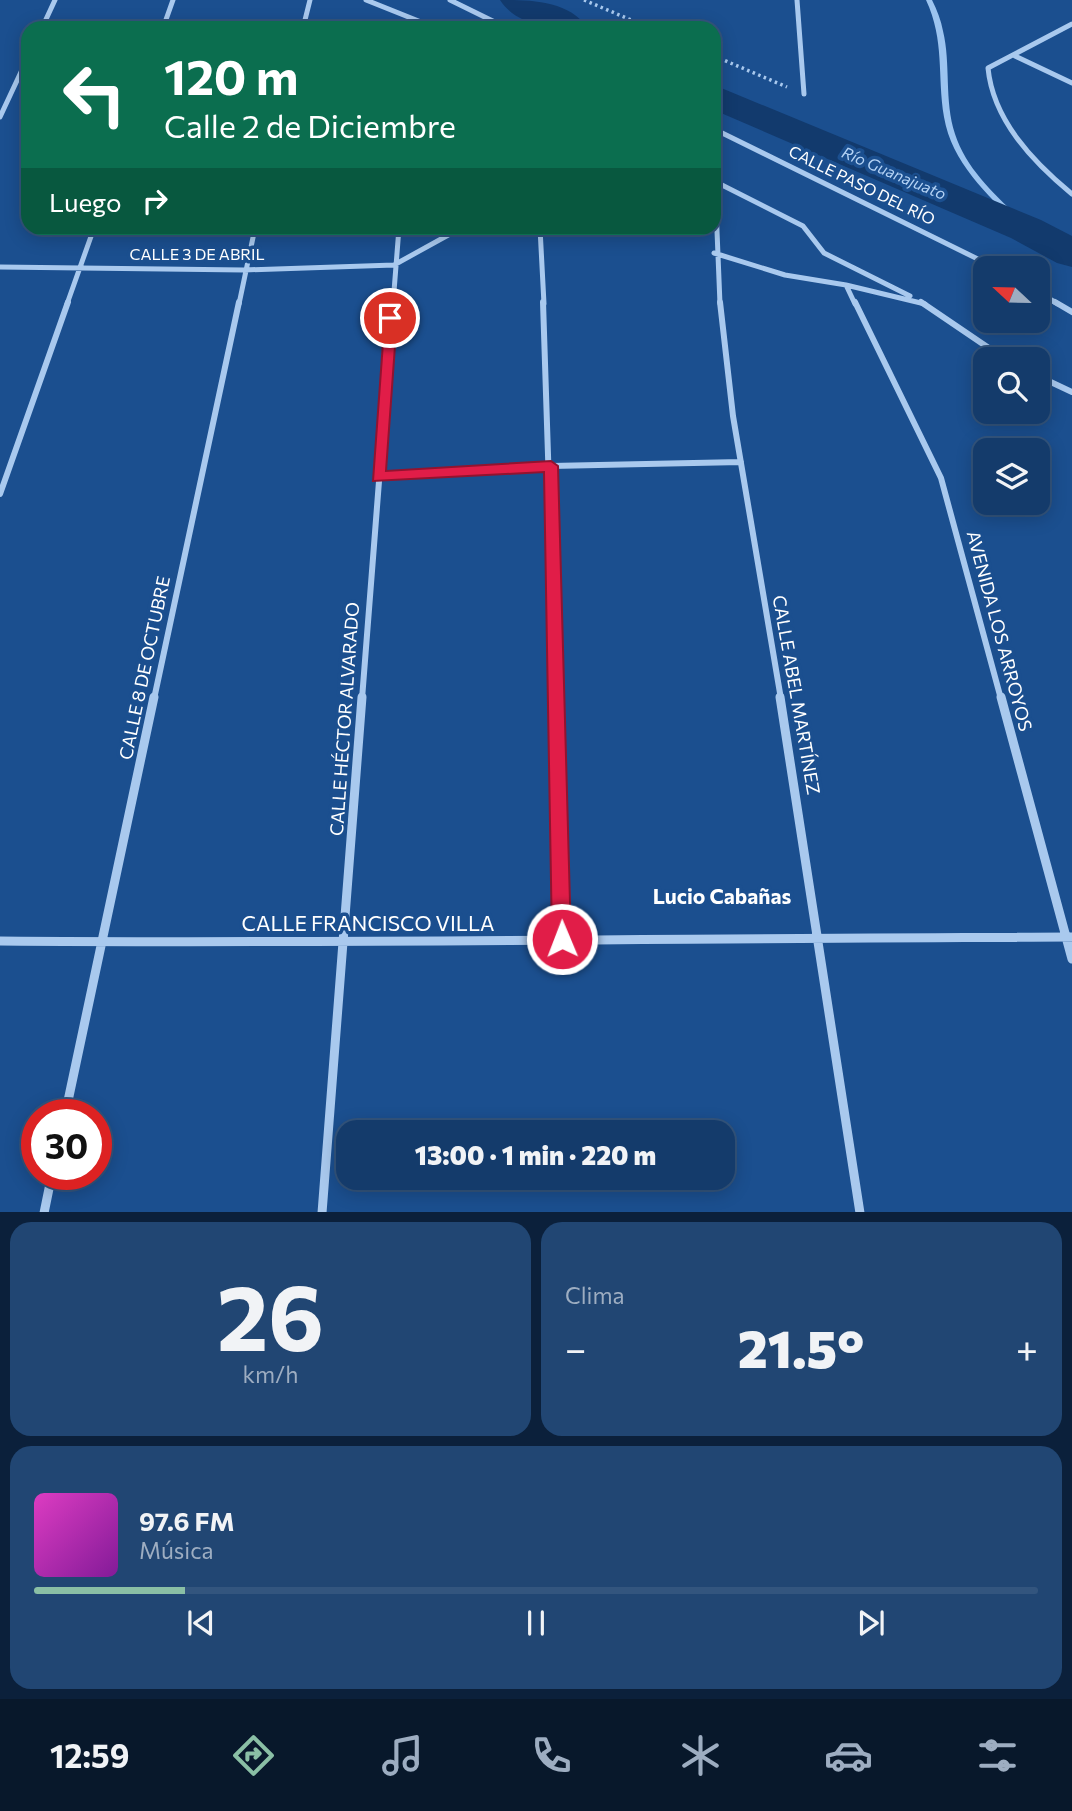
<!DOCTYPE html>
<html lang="es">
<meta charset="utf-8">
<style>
body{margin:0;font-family:Commissioner,sans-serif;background:#214673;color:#f1f3f6;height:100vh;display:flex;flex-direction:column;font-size:26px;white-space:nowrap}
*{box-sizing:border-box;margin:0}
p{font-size:23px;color:#9dadc1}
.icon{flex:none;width:38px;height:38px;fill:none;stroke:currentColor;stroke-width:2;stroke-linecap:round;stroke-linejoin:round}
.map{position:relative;height:1212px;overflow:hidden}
.side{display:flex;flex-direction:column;gap:10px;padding:10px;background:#0b203b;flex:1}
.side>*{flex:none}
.banner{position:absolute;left:21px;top:21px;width:700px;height:214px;border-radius:21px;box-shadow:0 4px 18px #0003,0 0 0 2px #33557e;background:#0b6e4f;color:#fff;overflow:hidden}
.needle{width:46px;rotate:292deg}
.controls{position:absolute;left:973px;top:256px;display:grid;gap:14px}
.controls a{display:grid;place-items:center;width:77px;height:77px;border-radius:14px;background:#143b6b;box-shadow:0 4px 18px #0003,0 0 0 2px #33557e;font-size:35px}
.speed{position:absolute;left:21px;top:1099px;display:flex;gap:14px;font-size:35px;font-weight:700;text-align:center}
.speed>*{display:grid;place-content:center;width:91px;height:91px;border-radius:50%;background:#143b6b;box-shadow:0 4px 18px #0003,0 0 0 2px #33557e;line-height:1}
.speed .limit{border:10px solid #d22;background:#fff;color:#111}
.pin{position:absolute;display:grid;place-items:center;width:60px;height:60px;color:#fff;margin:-30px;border:4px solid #fff;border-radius:50%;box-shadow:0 2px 7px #0007}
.me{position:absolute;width:77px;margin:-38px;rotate:359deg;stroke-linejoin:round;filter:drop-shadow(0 0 5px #0008)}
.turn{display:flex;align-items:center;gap:24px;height:147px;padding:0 28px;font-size:32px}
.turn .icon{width:91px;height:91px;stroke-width:2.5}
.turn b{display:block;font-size:49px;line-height:60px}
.then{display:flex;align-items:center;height:66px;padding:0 28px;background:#0003;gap:14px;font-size:26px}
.big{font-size:52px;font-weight:800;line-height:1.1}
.side .tile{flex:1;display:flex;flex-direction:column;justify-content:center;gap:10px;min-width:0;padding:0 24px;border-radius:21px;background:#214673}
.side .dial{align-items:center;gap:0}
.dial b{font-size:91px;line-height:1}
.song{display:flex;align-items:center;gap:21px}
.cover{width:84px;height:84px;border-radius:10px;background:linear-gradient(135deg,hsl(310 70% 55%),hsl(290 70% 35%))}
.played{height:7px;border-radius:4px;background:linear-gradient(90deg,#8abfa5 15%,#33557e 15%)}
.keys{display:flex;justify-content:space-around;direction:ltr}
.heat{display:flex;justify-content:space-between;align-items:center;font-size:38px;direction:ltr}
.side .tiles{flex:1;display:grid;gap:10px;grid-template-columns:1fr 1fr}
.tile:last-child{grid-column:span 2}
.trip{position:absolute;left:336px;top:1120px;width:399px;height:70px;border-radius:21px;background:#143b6b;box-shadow:0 4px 18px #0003,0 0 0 2px #33557e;font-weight:800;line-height:70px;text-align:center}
.tabs{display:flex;height:112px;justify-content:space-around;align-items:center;background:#08182b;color:#9dadc1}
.tabs .icon{width:49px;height:49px}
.tabs .active{color:#8abfa5}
.tabs b{font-size:32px;color:#f1f3f6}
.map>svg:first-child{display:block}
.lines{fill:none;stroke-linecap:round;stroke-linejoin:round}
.stream{fill:#9cc4f0;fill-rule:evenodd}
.river{fill:#123a6d;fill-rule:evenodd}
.path{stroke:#a9c9ee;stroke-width:3.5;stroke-dasharray:2.5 3.5;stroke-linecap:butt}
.minor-far2{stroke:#a9c9ee;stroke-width:5}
.minor-far1{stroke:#a9c9ee;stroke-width:6}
.minor{stroke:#a9c9ee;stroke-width:9}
.route{fill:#e11d48;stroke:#92132f;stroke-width:2}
.labels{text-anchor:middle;stroke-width:7;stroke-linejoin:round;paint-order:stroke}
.far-water-label{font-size:16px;font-style:italic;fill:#b5d3f5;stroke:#1b4f8f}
.far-street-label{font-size:16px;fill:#fff;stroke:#1b4f8f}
.street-label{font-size:18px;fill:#fff;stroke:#1b4f8f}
.quarter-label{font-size:21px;font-weight:bold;fill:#fff;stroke:#1b4f8f}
.near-street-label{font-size:21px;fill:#fff;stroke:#1b4f8f}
</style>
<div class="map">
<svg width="1072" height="1213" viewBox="0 0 1072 1213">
<rect width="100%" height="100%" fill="#1b4f8f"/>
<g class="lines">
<path class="stream" d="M 926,0 L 932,0 C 937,10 941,20 943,31 C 951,64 944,100 955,134 C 967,172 1001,200 1029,227 L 1029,231 L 1023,231 C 991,197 952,165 944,117 C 937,75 945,41 926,0 Z"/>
<path class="river" d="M 500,0 C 530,0 568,0 588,28 C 557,28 519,29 500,0 Z
M 714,85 L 1041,220 L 1072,236 L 1072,267 L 1057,263 L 1011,238 L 714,110 Z"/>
<path class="path" d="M 584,0 L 650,28
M 714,56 L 787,87"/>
<path class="minor-far2" d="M 366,0 L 436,28
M 450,0 L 507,28
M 797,0 L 804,94
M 1072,24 L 988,68 C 993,120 1033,162 1072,194
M 42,28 L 55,0
M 163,28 L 173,0
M 303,28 L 310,0
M 1015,56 L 1072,83
M 0,117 L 28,57
M 714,129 L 996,268
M 714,181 L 803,226 L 824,253 L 910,296
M 715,182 L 720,304
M 540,228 L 544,304
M 714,253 L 785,275 L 846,285 L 925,304
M 0,267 L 244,270 L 394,265 L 461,228
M 846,285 L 855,304
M 1038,292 L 1058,304
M 67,304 L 94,228
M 239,304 L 255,228
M 393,304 L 399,228"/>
<path class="minor-far1" d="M 543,302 L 556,699
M 720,302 L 733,416 L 781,699
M 855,302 L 941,478 L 1001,699
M 921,302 L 1005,359
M 1055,302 L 1072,312
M 1038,376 L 1072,392
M 379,477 L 551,466 L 741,462
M 0,494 L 68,302
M 154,699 L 239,302
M 362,699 L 393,302"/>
<path class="minor" d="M 556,697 L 562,938
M 780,697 L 860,1213
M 1001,697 L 1072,959
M 0,941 C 357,944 715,938 1072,937
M 65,1115 L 154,697
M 44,1213 L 52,1174
M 322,1213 L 362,697"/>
</g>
<path class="route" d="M 385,315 L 397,318 L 386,471 L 551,461 L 558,466 L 571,939 L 569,945 L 562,947 L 555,945 L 552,939 L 544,472 L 373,481 Z"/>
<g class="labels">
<g class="far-water-label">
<text transform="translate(894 173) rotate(23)" y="6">Río Guanajuato</text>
</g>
<g class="far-street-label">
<text transform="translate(862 185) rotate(26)" y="6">CALLE PASO DEL RÍO</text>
<text x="197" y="260">CALLE 3 DE ABRIL</text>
</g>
<g class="street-label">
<text transform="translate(999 631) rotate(75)" y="6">AVENIDA LOS ARROYOS</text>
<text transform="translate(145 668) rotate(-78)" y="6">CALLE 8 DE OCTUBRE</text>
<text transform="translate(796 695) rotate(80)" y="6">CALLE ABEL MARTÍNEZ</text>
<text transform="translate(345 719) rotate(-86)" y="6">CALLE HÉCTOR ALVARADO</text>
</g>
<g class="quarter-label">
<text x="722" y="904">Lucio Cabañas</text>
</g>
<g class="near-street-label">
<text x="368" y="931">CALLE FRANCISCO VILLA</text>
</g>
</g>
</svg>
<div class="controls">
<a><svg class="needle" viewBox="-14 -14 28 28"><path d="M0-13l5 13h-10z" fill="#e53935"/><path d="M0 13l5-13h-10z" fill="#9dadc1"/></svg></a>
<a><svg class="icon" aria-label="search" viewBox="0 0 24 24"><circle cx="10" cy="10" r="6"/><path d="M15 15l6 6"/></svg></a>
<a><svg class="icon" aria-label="layers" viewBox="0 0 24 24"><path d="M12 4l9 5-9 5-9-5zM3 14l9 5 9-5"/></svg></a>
</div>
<div class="speed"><div class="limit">30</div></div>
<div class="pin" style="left:390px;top:318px;background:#d93025"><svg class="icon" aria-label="arrive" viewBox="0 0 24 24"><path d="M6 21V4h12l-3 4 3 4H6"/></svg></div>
<svg class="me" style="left:562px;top:939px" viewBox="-20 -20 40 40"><circle r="17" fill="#e11d48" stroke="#fff" stroke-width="3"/><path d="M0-11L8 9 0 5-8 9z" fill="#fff"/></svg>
<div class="trip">13:00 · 1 min · 220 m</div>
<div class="banner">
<div class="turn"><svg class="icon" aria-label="left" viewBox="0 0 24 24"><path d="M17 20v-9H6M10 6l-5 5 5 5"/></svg><div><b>120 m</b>Calle 2 de Diciembre</div></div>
<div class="then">Luego<svg class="icon" aria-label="right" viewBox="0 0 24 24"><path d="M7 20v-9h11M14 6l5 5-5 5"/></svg></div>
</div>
</div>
<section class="side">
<div class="tiles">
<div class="tile dial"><b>26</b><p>km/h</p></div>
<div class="tile"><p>Clima</p>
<div class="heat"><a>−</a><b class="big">21.5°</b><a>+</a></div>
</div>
<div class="tile">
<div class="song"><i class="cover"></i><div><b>97.6 FM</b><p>Música</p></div></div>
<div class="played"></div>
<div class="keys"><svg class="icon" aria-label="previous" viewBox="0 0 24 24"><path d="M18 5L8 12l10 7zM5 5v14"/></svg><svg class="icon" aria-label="pause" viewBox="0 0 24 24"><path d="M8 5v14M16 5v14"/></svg><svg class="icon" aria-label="next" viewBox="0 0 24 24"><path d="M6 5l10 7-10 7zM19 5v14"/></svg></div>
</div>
</div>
</section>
<nav class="tabs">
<b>12:59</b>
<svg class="icon active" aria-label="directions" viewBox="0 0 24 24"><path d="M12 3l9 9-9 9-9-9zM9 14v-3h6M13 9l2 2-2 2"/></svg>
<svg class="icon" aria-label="music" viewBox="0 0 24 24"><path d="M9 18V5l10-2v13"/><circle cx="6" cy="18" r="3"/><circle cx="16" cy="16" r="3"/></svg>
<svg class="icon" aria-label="phone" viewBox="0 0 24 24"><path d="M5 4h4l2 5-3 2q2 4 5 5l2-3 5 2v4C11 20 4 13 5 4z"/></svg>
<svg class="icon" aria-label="climate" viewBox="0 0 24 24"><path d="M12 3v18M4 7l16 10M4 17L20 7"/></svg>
<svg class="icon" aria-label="car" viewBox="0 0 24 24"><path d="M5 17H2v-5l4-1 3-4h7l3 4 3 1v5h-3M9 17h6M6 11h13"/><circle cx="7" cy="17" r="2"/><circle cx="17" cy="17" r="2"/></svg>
<svg class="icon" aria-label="filters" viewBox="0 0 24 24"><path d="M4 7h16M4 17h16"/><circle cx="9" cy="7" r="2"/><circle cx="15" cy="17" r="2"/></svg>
</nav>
